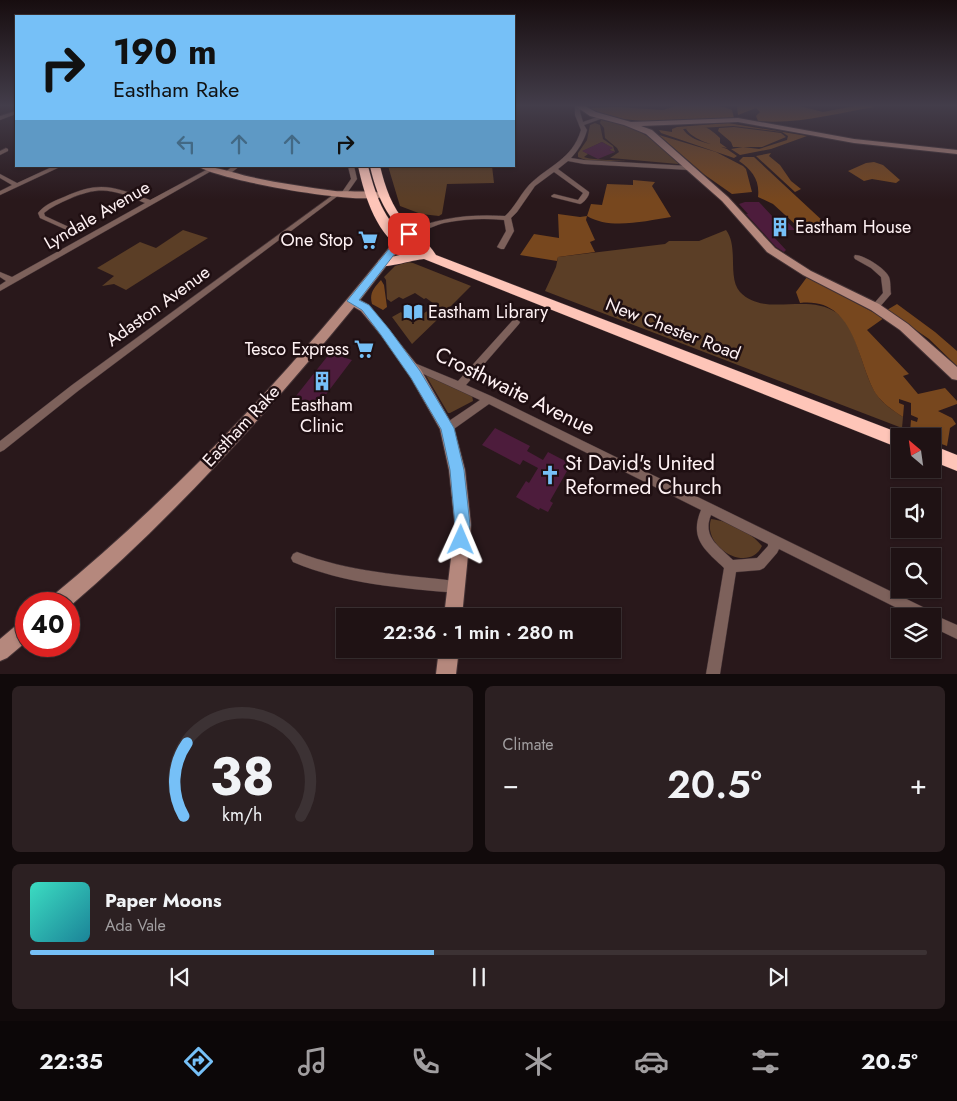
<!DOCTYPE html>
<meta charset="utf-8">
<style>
body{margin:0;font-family:Jost,sans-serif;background:#2c2022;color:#f1f3f6;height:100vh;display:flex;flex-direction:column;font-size:19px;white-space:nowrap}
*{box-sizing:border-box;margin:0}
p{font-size:16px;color:#a19ea0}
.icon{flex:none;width:28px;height:28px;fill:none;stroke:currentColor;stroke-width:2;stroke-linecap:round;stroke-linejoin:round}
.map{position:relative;height:674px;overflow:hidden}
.panel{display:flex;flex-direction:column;gap:12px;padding:12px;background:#110a0b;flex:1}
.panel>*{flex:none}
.banner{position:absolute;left:15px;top:15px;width:500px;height:152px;border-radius:0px;box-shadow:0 1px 4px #0004,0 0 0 1px #3c3234;background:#76c0f7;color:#111;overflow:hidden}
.needle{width:32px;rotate:331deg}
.fabs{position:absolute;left:891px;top:428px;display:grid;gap:10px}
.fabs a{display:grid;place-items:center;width:50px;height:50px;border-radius:0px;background:#1f1214;box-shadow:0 1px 4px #0004,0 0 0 1px #3c3234;font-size:25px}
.speed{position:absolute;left:15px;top:592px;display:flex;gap:10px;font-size:25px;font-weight:700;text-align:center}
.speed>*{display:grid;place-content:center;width:65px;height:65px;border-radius:50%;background:#1f1214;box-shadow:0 1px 4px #0004,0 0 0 1px #3c3234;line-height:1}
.speed .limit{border:8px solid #d22;background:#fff;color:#111}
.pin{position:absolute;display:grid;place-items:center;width:42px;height:42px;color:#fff;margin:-21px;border-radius:10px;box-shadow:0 2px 8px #0006}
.me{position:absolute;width:55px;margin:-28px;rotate:1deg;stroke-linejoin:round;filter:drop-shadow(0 0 4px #0008)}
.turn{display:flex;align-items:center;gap:18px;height:105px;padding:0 15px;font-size:22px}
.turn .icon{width:65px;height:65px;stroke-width:2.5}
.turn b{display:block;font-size:35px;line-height:42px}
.lanes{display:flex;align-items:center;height:48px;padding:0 15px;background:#0003;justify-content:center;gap:25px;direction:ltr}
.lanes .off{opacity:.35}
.big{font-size:38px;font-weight:600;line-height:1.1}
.panel .tile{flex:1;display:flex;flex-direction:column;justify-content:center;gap:8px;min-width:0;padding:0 18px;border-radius:8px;background:#2c2022}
.panel .dial{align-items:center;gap:0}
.dial svg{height:130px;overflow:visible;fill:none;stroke:#3c3234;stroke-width:7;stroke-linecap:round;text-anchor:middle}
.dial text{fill:#f1f3f6;stroke:none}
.song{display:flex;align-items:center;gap:15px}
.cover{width:60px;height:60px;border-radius:8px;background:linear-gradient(135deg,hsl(170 70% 55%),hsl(190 70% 35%))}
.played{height:5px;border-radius:2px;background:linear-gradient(90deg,#76c0f7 45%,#3c3234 45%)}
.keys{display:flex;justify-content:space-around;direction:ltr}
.heat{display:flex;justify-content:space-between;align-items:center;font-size:28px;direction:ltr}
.panel .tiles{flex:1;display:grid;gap:12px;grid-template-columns:1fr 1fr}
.tile:last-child{grid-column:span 2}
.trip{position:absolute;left:336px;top:608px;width:285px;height:50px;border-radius:0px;background:#1f1214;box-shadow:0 1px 4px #0004,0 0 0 1px #3c3234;font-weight:600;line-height:50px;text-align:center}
.tabs{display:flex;height:80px;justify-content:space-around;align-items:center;background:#0c0708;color:#a19ea0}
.tabs .icon{width:35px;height:35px}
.tabs .active{color:#76c0f7}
.tabs b{font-size:22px;color:#f1f3f6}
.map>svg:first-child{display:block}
.green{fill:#5b3e26}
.forest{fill:#77471e}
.building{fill:#4d1c3c}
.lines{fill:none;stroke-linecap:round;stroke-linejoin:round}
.street-casing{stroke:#433235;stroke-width:1}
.secondary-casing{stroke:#433235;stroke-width:2}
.highway-casing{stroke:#433235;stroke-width:1}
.street{fill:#7d615b;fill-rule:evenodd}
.secondary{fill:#b5887d;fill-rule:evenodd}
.highway{fill:#fec5b8;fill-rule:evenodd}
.route{fill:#76c0f7;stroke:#4d7da1}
.labels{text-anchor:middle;stroke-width:5;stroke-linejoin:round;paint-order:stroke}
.street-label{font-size:18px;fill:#fef1f3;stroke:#1f0f12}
.poi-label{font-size:18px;fill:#fef1f3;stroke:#1f0f12;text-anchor:start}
.near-street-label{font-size:21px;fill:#fef1f3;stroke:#1f0f12}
.near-poi-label{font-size:21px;fill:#fef1f3;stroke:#1f0f12;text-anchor:start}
</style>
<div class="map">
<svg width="957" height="674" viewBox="0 0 957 674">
<rect width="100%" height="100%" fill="#29181b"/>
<path class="green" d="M 601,120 C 639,126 651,137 678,162 L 678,164 L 611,158 L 610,158 L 619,152 L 617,148 L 605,138 L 604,128 L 600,123 Z
M 595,123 L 600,125 L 603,139 L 613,146 L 615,152 L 609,150 L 612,148 L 602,142 L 583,151 L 588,154 L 584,157 C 591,160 615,160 626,161 L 588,161 L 578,157 L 578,153 L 587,140 L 590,125 Z
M 388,166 L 492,166 L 494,183 L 447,184 L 442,214 L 439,216 L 421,214 L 400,206 Z
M 183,230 L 208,238 L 126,290 L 114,284 L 102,286 L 114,276 L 97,268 L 140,242 L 156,248 Z
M 726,230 C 739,247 727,277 740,292 C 765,318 807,292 837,313 C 858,328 862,374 877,395 C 883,404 894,411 903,417 L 902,428 L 545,291 L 556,267 L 558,257 L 665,244 L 669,241 L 699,241 Z
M 408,262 L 413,263 L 471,286 L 441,316 L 432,310 L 437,306 L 426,298 L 424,299 L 415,293 L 403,299 L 399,297 L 391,302 L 387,299 L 386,280 L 384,277 L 395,266 Z
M 429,310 L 439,318 L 412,344 L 392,317 L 401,312 L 403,314 L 405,313 L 411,321 Z
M 425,374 L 472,395 L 473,401 L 450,413 L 448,413 Z
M 711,519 C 729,521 751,532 762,546 C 749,574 702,548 711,519 Z"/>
<path class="forest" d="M 679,105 C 696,105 716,103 732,110 L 734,118 C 705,120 612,128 591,108 L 617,107 L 663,110 Z
M 742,105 L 795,105 L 823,112 L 860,105 L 875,107 C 837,113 796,125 758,121 L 756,116 L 760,112 L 756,108 L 738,115 L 737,107 Z
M 728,123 L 807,136 L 771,149 L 740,155 L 731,149 L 743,147 L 759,149 L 787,140 L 788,136 L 782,132 L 733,126 L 683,129 C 692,143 713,143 727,149 C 730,151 734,154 737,156 L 734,158 L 661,133 L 659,130 L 672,132 L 672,129 L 677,127 Z
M 704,127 C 709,128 716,134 720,138 L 720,143 L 727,148 C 715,146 693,140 686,129 Z
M 734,127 L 781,133 L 786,137 L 762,147 L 733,147 L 731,142 L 718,131 L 719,128 Z
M 659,135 L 716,152 L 743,166 L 746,169 L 752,192 L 732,194 L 705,175 Z
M 771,153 L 769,156 L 780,165 L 791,181 L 801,189 L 795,192 L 756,156 Z
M 743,157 L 754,157 L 825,223 L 795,224 L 773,204 L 758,197 C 760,180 752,170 739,161 Z
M 874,162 L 883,165 L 900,180 L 896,183 L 872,179 L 864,181 L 848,171 L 866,163 Z
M 633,180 L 655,182 L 652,186 L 671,217 C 645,221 610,230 587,216 L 586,220 L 595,240 L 590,242 L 595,252 L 558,257 L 557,261 L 520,255 L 534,234 L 559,238 L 558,214 L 580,217 L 587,216 L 591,204 L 602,205 L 607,184 L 633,185 Z
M 807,277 L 884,318 L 867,330 L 909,374 L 903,376 L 918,394 L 945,388 L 957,401 L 957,404 L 938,411 L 952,418 L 956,424 L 950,428 L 947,446 L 933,441 L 932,436 L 921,436 L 910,432 L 911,420 L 917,422 L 918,418 L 911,415 L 911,403 L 899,399 L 899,403 L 904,405 L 903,417 C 894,411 882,403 876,394 C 856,360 856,297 800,303 L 796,292 Z
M 381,280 L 384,285 L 387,307 L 383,310 L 372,304 C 369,293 374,288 381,280 Z
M 897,304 L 935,332 L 957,351 L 957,366 L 929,339 L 887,310 Z"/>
<path class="building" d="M 602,142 L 613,148 L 609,150 L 615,152 L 598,159 L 582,151 Z
M 745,202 L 759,202 L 773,217 L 784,218 L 795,230 L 782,230 L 784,235 L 773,236 L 786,250 L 784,252 L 776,247 L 746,214 L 748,214 L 739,204 Z
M 330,353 L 352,360 L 315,409 L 292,401 Z
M 495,428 L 530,446 L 527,451 L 543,460 L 548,452 L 571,464 L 550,501 L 553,503 L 548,512 L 540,508 L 539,510 L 516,497 L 526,481 L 529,483 L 538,468 L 523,460 L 520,465 L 482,445 Z"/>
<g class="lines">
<defs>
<path id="street" d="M 575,105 L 581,105 L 580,112 L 583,122 L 603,115 L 606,117 L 584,125 L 587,130 C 584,141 579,149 571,158 L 584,160 L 689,166 L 692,168 L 689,170 L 584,164 L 568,161 L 558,169 L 589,192 C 590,195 584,203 580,204 L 552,197 L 551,196 L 554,194 L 578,200 L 583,193 L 554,172 L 535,186 L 517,212 L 511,218 L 514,231 L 504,249 L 501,249 L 497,247 L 506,231 L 504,220 C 484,218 464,219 444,223 C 434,225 415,236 406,236 L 406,232 C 438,217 471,214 505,216 C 515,207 520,195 529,185 C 549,165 572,160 581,130 L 575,115 Z
M 16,111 L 16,114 L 0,120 L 0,116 Z
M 6,148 L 8,149 L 8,151 L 0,155 L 0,151 Z
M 54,166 L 62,166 L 0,195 L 0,191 L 12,185 L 0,178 L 0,174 L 17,183 Z
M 233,166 L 240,166 L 228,175 L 224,175 L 224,173 Z
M 348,166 L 354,166 L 357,179 L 345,196 L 343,197 L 340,195 L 351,179 Z
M 208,169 L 213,170 L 0,291 L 0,285 L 6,281 L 0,277 L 0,272 L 12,277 L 145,203 C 113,190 102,185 69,199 C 60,203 51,207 44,213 L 45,216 L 71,228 L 73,229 L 69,231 L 40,218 L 38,213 C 44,205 54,201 64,197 C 101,180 114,187 150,200 Z
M 337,192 L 340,194 L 339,195 L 78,391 L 4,450 L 0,452 L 0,441 L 72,385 Z
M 855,255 C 864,255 886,269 889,277 C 891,282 890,289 891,294 L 878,309 L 875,310 L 871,307 L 883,293 L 881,277 L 871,268 L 855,259 L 854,257 Z
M 516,319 L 520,322 L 519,324 L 466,385 L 491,396 L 931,611 L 932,614 L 957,625 L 957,639 L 932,627 L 932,616 L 913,616 L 779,549 L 777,553 L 764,568 L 760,570 L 736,572 L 720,674 L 706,674 L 724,568 C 705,550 689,539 701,510 L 489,404 L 451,431 L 447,432 L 443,431 L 442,428 L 443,425 L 480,400 L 406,366 L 404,364 L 406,362 L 412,362 L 458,381 L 513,320 ZM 711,515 L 768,544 L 768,546 L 757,558 L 733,560 C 719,546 702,537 711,515 Z
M 297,552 C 349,572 402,575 457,581 L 461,583 L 463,587 L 461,591 L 457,593 C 401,588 345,584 293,562 L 291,558 L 293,554 Z"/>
<path id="secondary" d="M 574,105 L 583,105 L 596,112 L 631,122 L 738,118 L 854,139 L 957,150 L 957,154 L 854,143 L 738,122 L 641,126 L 652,130 L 728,197 L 775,248 L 811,271 L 879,304 L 908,324 L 957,367 L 957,380 L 952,379 L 900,330 L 871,310 L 803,275 L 767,252 L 722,201 L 646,134 L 624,125 L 590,116 Z
M 198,166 C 216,166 233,173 251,177 C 278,183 307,187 335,191 C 345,192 382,190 388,195 C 372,208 216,180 198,166 Z
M 408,232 L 412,233 L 412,237 L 404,243 L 360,300 L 369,305 L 421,370 L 454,428 L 465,470 L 471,525 L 462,616 L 444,616 L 455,525 L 449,470 L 440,429 L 411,378 L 381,335 L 361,311 L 354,307 C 267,413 173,518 69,607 L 69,604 L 49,604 L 51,597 C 179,492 294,368 396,239 Z
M 26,621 L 26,642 L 7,658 L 0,661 L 0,639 L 19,623 Z
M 439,649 L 459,649 L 456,674 L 436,674 Z"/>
<path id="highway" d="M 358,166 L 368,166 C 377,201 386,223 414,246 L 417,247 C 391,222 378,203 370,166 L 380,166 C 385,187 392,207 406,223 C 416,234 428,242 436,255 L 907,436 L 900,436 L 900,449 L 894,446 L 424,259 C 413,260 387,268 379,266 L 378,263 L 379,260 L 408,253 C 377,237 365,198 358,166 Z
M 932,445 L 957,455 L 957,471 L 932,461 Z"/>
</defs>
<use href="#street" class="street-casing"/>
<use href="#secondary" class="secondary-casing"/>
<use href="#highway" class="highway-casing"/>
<use href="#street" class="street"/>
<use href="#secondary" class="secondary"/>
<use href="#highway" class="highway"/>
</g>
<linearGradient id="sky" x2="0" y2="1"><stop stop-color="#170d0f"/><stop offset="0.53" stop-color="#433d4a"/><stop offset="1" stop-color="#433d4a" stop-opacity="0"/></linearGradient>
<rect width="957" height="199" fill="url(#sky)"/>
<path class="route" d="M 409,231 L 413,232 L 413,236 L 403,243 L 359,300 L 369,305 L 389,329 L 420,371 L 454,428 L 464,470 L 470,525 L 467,546 L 461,548 L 456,546 L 453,540 L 455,525 L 450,470 L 441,429 L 411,378 L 381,335 L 362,310 L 347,301 L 397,239 Z"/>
<defs>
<symbol id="building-bare" viewBox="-9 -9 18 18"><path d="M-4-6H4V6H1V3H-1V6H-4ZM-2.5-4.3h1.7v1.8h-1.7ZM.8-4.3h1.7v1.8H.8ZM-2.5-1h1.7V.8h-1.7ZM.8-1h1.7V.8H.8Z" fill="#76c0f7" stroke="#1f0f12" stroke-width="2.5" paint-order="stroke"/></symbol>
<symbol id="supermarket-bare" viewBox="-9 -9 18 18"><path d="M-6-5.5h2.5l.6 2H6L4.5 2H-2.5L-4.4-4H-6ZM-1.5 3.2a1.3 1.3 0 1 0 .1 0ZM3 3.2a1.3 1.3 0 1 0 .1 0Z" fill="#76c0f7" stroke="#1f0f12" stroke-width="2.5" paint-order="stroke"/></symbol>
<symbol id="library-bare" viewBox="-9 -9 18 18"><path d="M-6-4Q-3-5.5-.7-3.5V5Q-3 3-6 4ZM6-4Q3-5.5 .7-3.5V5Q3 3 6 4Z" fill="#76c0f7" stroke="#1f0f12" stroke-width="2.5" paint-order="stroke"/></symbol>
<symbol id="church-bare" viewBox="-9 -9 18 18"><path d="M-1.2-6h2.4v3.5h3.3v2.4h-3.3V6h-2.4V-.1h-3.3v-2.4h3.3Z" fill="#76c0f7" stroke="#1f0f12" stroke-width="2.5" paint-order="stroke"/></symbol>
</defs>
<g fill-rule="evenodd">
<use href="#building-bare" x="766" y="213" width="28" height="28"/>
<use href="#supermarket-bare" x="354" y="226" width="28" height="28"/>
<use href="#library-bare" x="399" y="298" width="28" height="28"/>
<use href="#supermarket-bare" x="350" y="335" width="28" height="28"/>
<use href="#building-bare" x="308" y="367" width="28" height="28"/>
<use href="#church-bare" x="536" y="461" width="28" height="28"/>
</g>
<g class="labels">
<g class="street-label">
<text transform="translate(97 215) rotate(-30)" y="6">Lyndale Avenue</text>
<text transform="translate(158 306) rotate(-36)" y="6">Adaston Avenue</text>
<text transform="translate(673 329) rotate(21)" y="6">New Chester Road</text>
<text transform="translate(241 426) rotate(-47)" y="6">Eastham Rake</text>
</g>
<g class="poi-label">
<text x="795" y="233">Eastham House</text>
<text x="353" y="246" text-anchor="end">One Stop</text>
<text x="428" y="318">Eastham Library</text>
<text x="349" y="355" text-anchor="end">Tesco Express</text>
<text x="322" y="411" text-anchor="middle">Eastham<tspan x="322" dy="21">Clinic</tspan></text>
</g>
<g class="near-street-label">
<text transform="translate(515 391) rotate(26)" y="7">Crosthwaite Avenue</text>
</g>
<g class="near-poi-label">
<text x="565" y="470">St David's United<tspan x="565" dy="24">Reformed Church</tspan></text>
</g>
</g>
</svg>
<div class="fabs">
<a><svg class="needle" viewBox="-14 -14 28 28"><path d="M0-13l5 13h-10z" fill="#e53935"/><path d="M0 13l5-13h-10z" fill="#a19ea0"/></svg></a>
<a><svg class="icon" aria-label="sound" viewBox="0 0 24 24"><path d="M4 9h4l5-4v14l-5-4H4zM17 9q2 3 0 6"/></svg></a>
<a><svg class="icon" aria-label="search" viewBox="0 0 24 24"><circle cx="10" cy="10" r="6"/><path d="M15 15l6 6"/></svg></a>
<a><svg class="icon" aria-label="layers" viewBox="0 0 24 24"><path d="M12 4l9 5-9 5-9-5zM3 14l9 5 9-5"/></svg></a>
</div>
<div class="speed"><div class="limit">40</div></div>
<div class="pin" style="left:409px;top:234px;background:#d93025"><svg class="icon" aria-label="arrive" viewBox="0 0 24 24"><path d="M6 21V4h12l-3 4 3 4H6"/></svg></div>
<svg class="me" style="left:461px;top:540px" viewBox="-20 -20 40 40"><path d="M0-17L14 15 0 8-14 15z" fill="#76c0f7" stroke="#fff" stroke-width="4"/></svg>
<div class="trip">22:36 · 1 min · 280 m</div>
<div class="banner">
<div class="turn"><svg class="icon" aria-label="right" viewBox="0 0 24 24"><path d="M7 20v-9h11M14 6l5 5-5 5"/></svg><div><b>190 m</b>Eastham Rake</div></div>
<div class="lanes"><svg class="icon off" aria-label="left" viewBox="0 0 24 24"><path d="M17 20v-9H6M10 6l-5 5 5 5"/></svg><svg class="icon off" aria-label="ahead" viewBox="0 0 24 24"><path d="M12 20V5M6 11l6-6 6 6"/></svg><svg class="icon off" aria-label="ahead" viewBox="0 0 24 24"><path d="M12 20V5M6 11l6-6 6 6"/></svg><svg class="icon" aria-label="right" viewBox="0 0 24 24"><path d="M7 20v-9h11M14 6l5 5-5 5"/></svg></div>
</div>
</div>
<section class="panel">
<div class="tiles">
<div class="tile dial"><svg viewBox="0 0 100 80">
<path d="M14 69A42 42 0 1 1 86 69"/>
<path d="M14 69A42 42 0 0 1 16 24" stroke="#76c0f7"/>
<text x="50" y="56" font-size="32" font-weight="700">38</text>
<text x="50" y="72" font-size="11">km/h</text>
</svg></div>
<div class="tile"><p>Climate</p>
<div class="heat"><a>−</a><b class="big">20.5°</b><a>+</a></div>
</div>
<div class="tile">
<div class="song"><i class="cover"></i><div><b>Paper Moons</b><p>Ada Vale</p></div></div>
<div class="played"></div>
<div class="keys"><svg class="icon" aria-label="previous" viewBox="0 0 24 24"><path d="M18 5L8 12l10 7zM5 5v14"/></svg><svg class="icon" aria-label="pause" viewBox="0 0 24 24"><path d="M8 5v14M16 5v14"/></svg><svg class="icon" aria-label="next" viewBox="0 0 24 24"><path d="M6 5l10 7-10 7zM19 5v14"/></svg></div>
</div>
</div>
</section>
<nav class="tabs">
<b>22:35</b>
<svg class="icon active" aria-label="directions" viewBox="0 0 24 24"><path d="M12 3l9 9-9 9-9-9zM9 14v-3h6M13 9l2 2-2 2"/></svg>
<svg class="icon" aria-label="music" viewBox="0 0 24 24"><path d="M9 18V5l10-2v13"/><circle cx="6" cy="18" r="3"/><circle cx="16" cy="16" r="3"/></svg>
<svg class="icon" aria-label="phone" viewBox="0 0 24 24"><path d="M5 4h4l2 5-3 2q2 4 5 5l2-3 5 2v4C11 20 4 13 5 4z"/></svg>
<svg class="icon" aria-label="climate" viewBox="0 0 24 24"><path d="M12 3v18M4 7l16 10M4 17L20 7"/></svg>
<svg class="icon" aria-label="car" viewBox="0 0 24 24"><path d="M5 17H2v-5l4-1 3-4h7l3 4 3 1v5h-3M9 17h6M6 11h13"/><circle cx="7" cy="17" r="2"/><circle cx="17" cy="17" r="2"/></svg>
<svg class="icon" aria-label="filters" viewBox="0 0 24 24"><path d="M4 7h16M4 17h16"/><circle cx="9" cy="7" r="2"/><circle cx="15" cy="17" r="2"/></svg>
<b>20.5°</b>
</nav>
